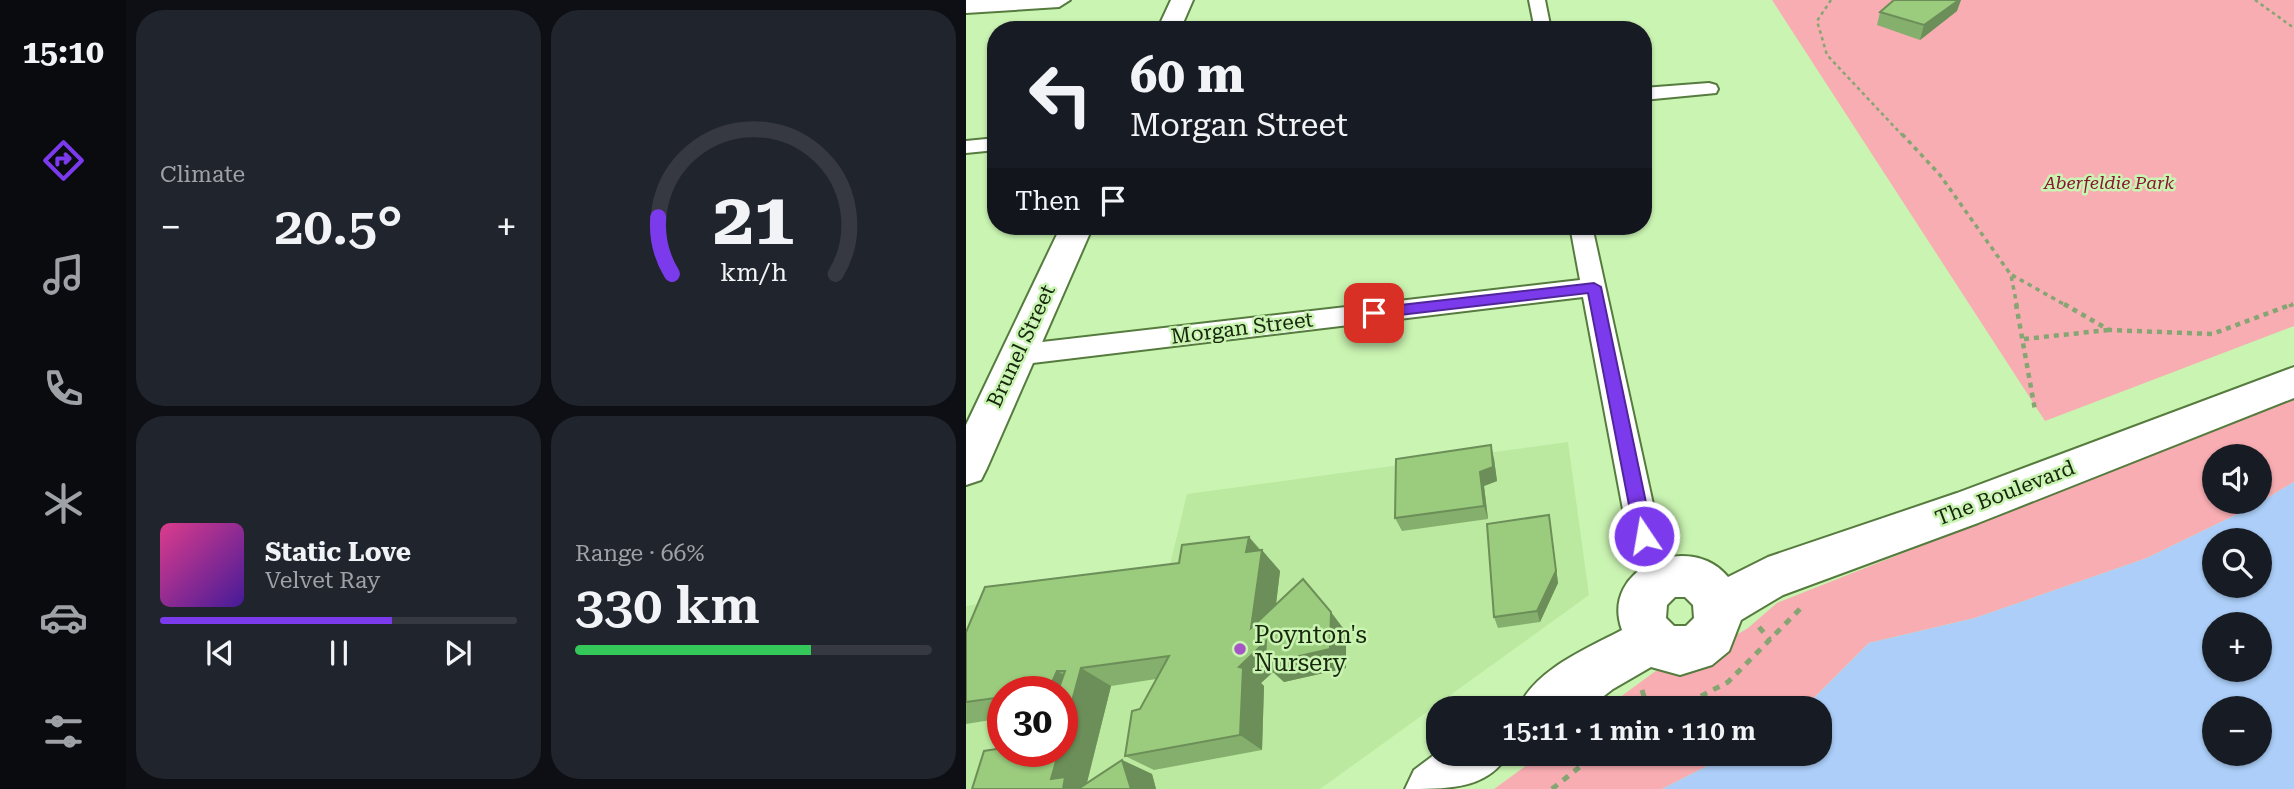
<!DOCTYPE html>
<meta charset="utf-8">
<style>
body{margin:0;font-family:"Roboto Serif",serif;background:#20242c;color:#f1f3f6;height:100vh;display:flex;flex-direction:column;font-size:26px;white-space:nowrap}
*{box-sizing:border-box;margin:0}
p{font-size:23px;color:#9ea1a6}
.icon{flex:none;width:38px;height:38px;fill:none;stroke:currentColor;stroke-width:2;stroke-linecap:round;stroke-linejoin:round}
.map{position:relative;flex:1;overflow:hidden}
.drawer{display:flex;flex-direction:column;gap:10px;padding:10px;background:#0d0f14;width:840px}
.drawer>*{flex:none}
.top-card{position:absolute;left:21px;top:21px;width:665px;height:214px;border-radius:28px;box-shadow:0 2px 5px #0004;background:#171b24;color:#f1f3f6;overflow:hidden}
.tools{position:absolute;left:1236px;top:444px;display:grid;gap:14px}
.tools a{display:grid;place-items:center;width:70px;height:70px;border-radius:50%;background:#171b24;box-shadow:0 2px 5px #0004;font-size:35px}
.speed{position:absolute;left:21px;top:676px;display:flex;gap:14px;font-size:35px;font-weight:700;text-align:center}
.speed>*{display:grid;place-content:center;width:91px;height:91px;border-radius:50%;background:#171b24;box-shadow:0 2px 5px #0004;line-height:1}
.speed .limit{border:10px solid #d22;background:#fff;color:#111}
.pin{position:absolute;display:grid;place-items:center;width:60px;height:60px;color:#fff;margin:-30px;border-radius:14px;box-shadow:0 4px 10px #0006}
.me{position:absolute;width:77px;margin:-38px;rotate:348deg;stroke-linejoin:round;filter:drop-shadow(0 0 5px #0008)}
.turn{display:flex;align-items:center;gap:24px;height:147px;padding:0 28px;font-size:32px}
.turn .icon{width:91px;height:91px;stroke-width:2.5}
.turn b{display:block;font-size:49px;line-height:60px}
.then{display:flex;align-items:center;height:66px;padding:0 28px;background:#0003;gap:14px;font-size:26px}
.big{font-size:52px;font-weight:600;line-height:1.1}
.drawer .widget{flex:1;display:flex;flex-direction:column;justify-content:center;gap:10px;min-width:0;padding:0 24px;border-radius:28px;background:#20242c}
.drawer .dial{align-items:center;gap:0}
.dial svg{height:182px;overflow:visible;fill:none;stroke:#363941;stroke-width:7;stroke-linecap:round;text-anchor:middle}
.dial text{fill:#f1f3f6;stroke:none}
.song{display:flex;align-items:center;gap:21px}
.cover{width:84px;height:84px;border-radius:10px;background:linear-gradient(135deg,hsl(330 70% 55%),hsl(260 70% 35%))}
.played{height:7px;border-radius:4px;background:linear-gradient(90deg,#7c3aed 65%,#363941 65%)}
.keys{display:flex;justify-content:space-around;direction:ltr}
.heat{display:flex;justify-content:space-between;align-items:center;font-size:38px;direction:ltr}
.charge{height:10px;border-radius:5px;background:linear-gradient(90deg,#34c759 66%,#363941 0)}
.drawer .tiles{flex:1;display:grid;gap:10px;grid-template-columns:repeat(2,1fr)}
.trip{position:absolute;left:460px;top:696px;width:406px;height:70px;border-radius:28px;background:#171b24;box-shadow:0 2px 5px #0004;font-weight:600;line-height:70px;text-align:center}
main{display:flex;flex:1;min-height:0}
.dock{display:flex;flex-direction:column;width:126px;justify-content:space-around;align-items:center;background:#090b0e;color:#9ea1a6}
.dock .icon{width:49px;height:49px}
.dock .current{color:#7c3aed}
.dock b{font-size:32px;color:#f1f3f6}
.map>svg:first-child{display:block}
.built{fill:#bbe9a0;fill-rule:evenodd}
.green{fill:#f8adb2;fill-rule:evenodd}
.water{fill:#accef8;fill-rule:evenodd}
.lines{fill:none;stroke-linecap:round;stroke-linejoin:round}
.street-casing{stroke:#567b3e;stroke-width:4}
.secondary-casing{stroke:#567b3e;stroke-width:4}
.path-far3{stroke:#85a573;stroke-width:2.5;stroke-dasharray:3.5 3.5;stroke-linecap:butt}
.path-far2{stroke:#85a573;stroke-width:3.5;stroke-dasharray:4.5 4.5;stroke-linecap:butt}
.path-far1{stroke:#85a573;stroke-width:4.5;stroke-dasharray:5 5;stroke-linecap:butt}
.path{stroke:#85a573;stroke-width:5;stroke-dasharray:7 7;stroke-linecap:butt}
.street{fill:#fff;fill-rule:evenodd}
.secondary{fill:#fff;fill-rule:evenodd}
.wall{fill:#85af6c}
.shaded-wall{fill:#6c8e58}
.building{fill:#9bcb7d;stroke:#6c8e58;stroke-width:2}
.route{fill:#7c3aed;stroke:#51269a;stroke-width:2}
.poi-dot{fill:#a456c7;stroke:#caf4b2;stroke-width:2.5}
.labels{text-anchor:middle;stroke-width:5;stroke-linejoin:round;paint-order:stroke}
.far-park-label{font-size:18px;font-style:italic;fill:#881732;stroke:#caf4b2}
.street-label{font-size:21px;fill:#17260d;stroke:#caf4b2}
.near-poi-label{font-size:24px;fill:#17260d;stroke:#caf4b2;text-anchor:start}
</style>
<main>
<nav class="dock">
<b>15:10</b>
<svg class="icon current" aria-label="directions" viewBox="0 0 24 24"><path d="M12 3l9 9-9 9-9-9zM9 14v-3h6M13 9l2 2-2 2"/></svg>
<svg class="icon" aria-label="music" viewBox="0 0 24 24"><path d="M9 18V5l10-2v13"/><circle cx="6" cy="18" r="3"/><circle cx="16" cy="16" r="3"/></svg>
<svg class="icon" aria-label="phone" viewBox="0 0 24 24"><path d="M5 4h4l2 5-3 2q2 4 5 5l2-3 5 2v4C11 20 4 13 5 4z"/></svg>
<svg class="icon" aria-label="climate" viewBox="0 0 24 24"><path d="M12 3v18M4 7l16 10M4 17L20 7"/></svg>
<svg class="icon" aria-label="car" viewBox="0 0 24 24"><path d="M5 17H2v-5l4-1 3-4h7l3 4 3 1v5h-3M9 17h6M6 11h13"/><circle cx="7" cy="17" r="2"/><circle cx="17" cy="17" r="2"/></svg>
<svg class="icon" aria-label="filters" viewBox="0 0 24 24"><path d="M4 7h16M4 17h16"/><circle cx="9" cy="7" r="2"/><circle cx="15" cy="17" r="2"/></svg>
</nav>
<section class="drawer">
<div class="tiles">
<div class="widget"><p>Climate</p>
<div class="heat"><a>−</a><b class="big">20.5°</b><a>+</a></div>
</div>
<div class="widget dial"><svg viewBox="0 0 100 80">
<path d="M14 69A42 42 0 1 1 86 69"/>
<path d="M14 69A42 42 0 0 1 8 44" stroke="#7c3aed"/>
<text x="50" y="56" font-size="32" font-weight="700">21</text>
<text x="50" y="72" font-size="11">km/h</text>
</svg></div>
<div class="widget">
<div class="song"><i class="cover"></i><div><b>Static Love</b><p>Velvet Ray</p></div></div>
<div class="played"></div>
<div class="keys"><svg class="icon" aria-label="previous" viewBox="0 0 24 24"><path d="M18 5L8 12l10 7zM5 5v14"/></svg><svg class="icon" aria-label="pause" viewBox="0 0 24 24"><path d="M8 5v14M16 5v14"/></svg><svg class="icon" aria-label="next" viewBox="0 0 24 24"><path d="M6 5l10 7-10 7zM19 5v14"/></svg></div>
</div>
<div class="widget"><p>Range · 66%</p><b class="big">330 km</b><div class="charge"></div></div>
</div>
</section>
<div class="map">
<svg width="1328" height="789" viewBox="0 0 1328 789">
<rect width="100%" height="100%" fill="#caf4b2"/>
<path class="built" d="M 602,442 L 623,595 L 354,789 L 0,789 L 0,606 L 202,573 L 221,494 ZM 37,691 L 96,691 L 96,751 L 37,751 Z"/>
<path class="green" d="M 806,0 L 1328,0 L 1328,326 L 1079,421 Z
M 1328,398 L 1328,482 L 1288,506 L 1181,558 L 1009,618 L 903,643 L 837,709 L 638,709 L 691,670 L 723,663 L 782,628 L 811,603 ZM 1248,457 L 1293,457 L 1293,502 L 1248,502 Z
M 576,754 L 765,754 L 696,789 L 528,789 Z"/>
<path class="water" d="M 1328,482 L 1328,789 L 696,789 L 765,754 L 854,754 L 854,709 L 837,709 L 903,643 L 1009,618 L 1181,558 L 1288,506 ZM 1248,541 L 1293,541 L 1293,586 L 1248,586 ZM 1248,625 L 1293,625 L 1293,670 L 1248,670 ZM 1248,709 L 1293,709 L 1293,754 L 1248,754 Z"/>
<g class="lines">
<defs>
<path id="street" d="M 563,0 L 579,0 L 585,30 L 569,30 Z
M 743,83 L 750,85 L 752,89 L 750,93 L 677,100 L 677,88 Z
M 30,138 L 30,150 L 0,153 L 0,141 Z
M 604,226 L 626,226 L 694,536 L 713,579 L 708,590 L 696,595 L 684,590 L 662,536 L 617,297 L 50,365 L 41,362 L 37,355 L 41,348 L 50,345 L 614,280 Z"/>
<path id="secondary" d="M 0,0 L 104,0 L 93,7 L 0,13 Z
M 205,0 L 227,0 L 214,30 L 191,30 Z
M 95,226 L 127,226 L 21,468 L 15,480 L 0,485 L 0,425 Z
M 1328,367 L 1328,398 L 1012,523 L 817,595 L 775,620 L 763,651 L 746,665 L 714,675 L 685,667 L 647,689 L 621,709 L 552,709 C 568,670 620,649 656,630 C 633,568 724,530 762,577 L 802,557 L 991,493 ZM 709,597 L 719,597 L 727,605 L 728,618 L 720,626 L 708,626 L 700,618 L 701,605 Z
M 472,752 L 472,754 L 542,754 C 522,789 483,789 439,789 L 448,770 Z"/>
</defs>
<use href="#street" class="street-casing"/>
<use href="#secondary" class="secondary-casing"/>
<path class="path-far3" d="M 865,0 L 851,21 L 861,55 L 937,136
M 1289,0 L 1328,28"/>
<path class="path-far2" d="M 936,134 L 974,175 L 1045,275 L 1051,306
M 1046,275 L 1101,306
M 1323,306 L 1328,304"/>
<path class="path-far1" d="M 1050,304 L 1069,410
M 1098,304 L 1143,330 L 1246,334 L 1327,304
M 1058,339 L 1142,330"/>
<path class="path" d="M 793,627 L 804,640
M 676,690 L 682,709
M 710,709 L 762,682 L 835,608
M 586,789 L 630,754"/>
<use href="#street" class="street"/>
<use href="#secondary" class="secondary"/>
</g>
<path class="wall" d="M 991,11 L 954,40 L 911,25 L 914,12 Z
M 528,459 L 531,481 L 518,486 L 522,519 L 436,531 L 429,518 Z
M 583,515 L 592,583 L 574,622 L 532,628 L 528,617 Z
M 283,537 L 314,571 L 310,604 L 380,632 L 380,668 L 318,682 L 307,672 L 295,683 L 298,686 L 296,750 L 188,770 L 159,756 L 174,709 L 190,679 L 145,686 L 121,783 L 156,760 L 186,774 L 190,789 L 6,789 L 96,751 L 96,691 L 37,691 L 37,718 L 0,724 L 0,632 L 213,563 Z"/>
<path class="shaded-wall" d="M 993,0 L 995,0 L 991,11 L 954,40 L 958,25 Z
M 525,445 L 528,459 L 531,481 L 518,486 L 522,519 L 518,506 L 514,472 Z
M 583,515 L 592,583 L 574,622 L 571,611 Z
M 283,537 L 295,552 L 296,550 L 314,571 L 305,646 L 365,612 L 380,632 L 380,668 L 318,682 L 307,672 L 295,683 L 298,686 L 296,750 L 274,735 L 273,667 L 285,628 L 280,552 Z
M 115,668 L 145,686 L 120,786 L 129,789 L 97,789 L 85,779 L 93,751 L 96,751 L 96,691 L 82,691 L 91,671 L 111,682 Z
M 156,760 L 186,774 L 190,789 L 165,789 Z"/>
<path class="building" d="M 928,0 L 993,0 L 958,25 L 914,12 Z
M 525,445 L 527,467 L 514,472 L 518,506 L 429,518 L 430,459 Z
M 583,515 L 590,571 L 571,611 L 528,617 L 521,524 Z
M 283,537 L 280,552 L 296,550 L 285,628 L 337,579 L 365,612 L 364,649 L 299,664 L 300,641 L 273,667 L 277,668 L 274,735 L 159,756 L 166,711 L 174,709 L 203,656 L 115,668 L 96,738 L 96,691 L 92,691 L 99,671 L 91,671 L 82,691 L 37,691 L 37,697 L 0,702 L 0,632 L 19,587 L 213,563 L 216,545 Z
M 37,748 L 37,751 L 93,751 L 85,779 L 99,777 L 97,789 L 6,789 L 18,751 Z
M 156,760 L 165,789 L 112,789 Z"/>
<path class="route" d="M 628,283 L 635,287 L 687,536 L 685,542 L 678,544 L 672,542 L 669,536 L 622,293 L 408,318 L 400,313 L 408,308 Z"/>
<circle class="poi-dot" cx="274" cy="649" r="7"/>
<g class="labels">
<g class="far-park-label">
<text x="1143" y="189">Aberfeldie Park</text>
</g>
<g class="street-label">
<text transform="translate(276 328) rotate(-7)" y="7">Morgan Street</text>
<text transform="translate(55 346) rotate(-65)" y="7">Brunel Street</text>
<text transform="translate(1039 493) rotate(-21)" y="7">The Boulevard</text>
</g>
<g class="near-poi-label">
<text x="288" y="643">Poynton's<tspan x="288" dy="28">Nursery</tspan></text>
</g>
</g>
</svg>
<div class="tools">
<a><svg class="icon" aria-label="sound" viewBox="0 0 24 24"><path d="M4 9h4l5-4v14l-5-4H4zM17 9q2 3 0 6"/></svg></a>
<a><svg class="icon" aria-label="search" viewBox="0 0 24 24"><circle cx="10" cy="10" r="6"/><path d="M15 15l6 6"/></svg></a>
<a>+</a>
<a>−</a>
</div>
<div class="speed"><div class="limit">30</div></div>
<div class="pin" style="left:408px;top:313px;background:#d93025"><svg class="icon" aria-label="arrive" viewBox="0 0 24 24"><path d="M6 21V4h12l-3 4 3 4H6"/></svg></div>
<svg class="me" style="left:678px;top:536px" viewBox="-20 -20 40 40"><circle r="17" fill="#7c3aed" stroke="#fff" stroke-width="3"/><path d="M0-11L8 9 0 5-8 9z" fill="#fff"/></svg>
<div class="trip">15:11 · 1 min · 110 m</div>
<div class="top-card">
<div class="turn"><svg class="icon" aria-label="left" viewBox="0 0 24 24"><path d="M17 20v-9H6M10 6l-5 5 5 5"/></svg><div><b>60 m</b>Morgan Street</div></div>
<div class="then">Then<svg class="icon" aria-label="arrive" viewBox="0 0 24 24"><path d="M6 21V4h12l-3 4 3 4H6"/></svg></div>
</div>
</div>
</main>
